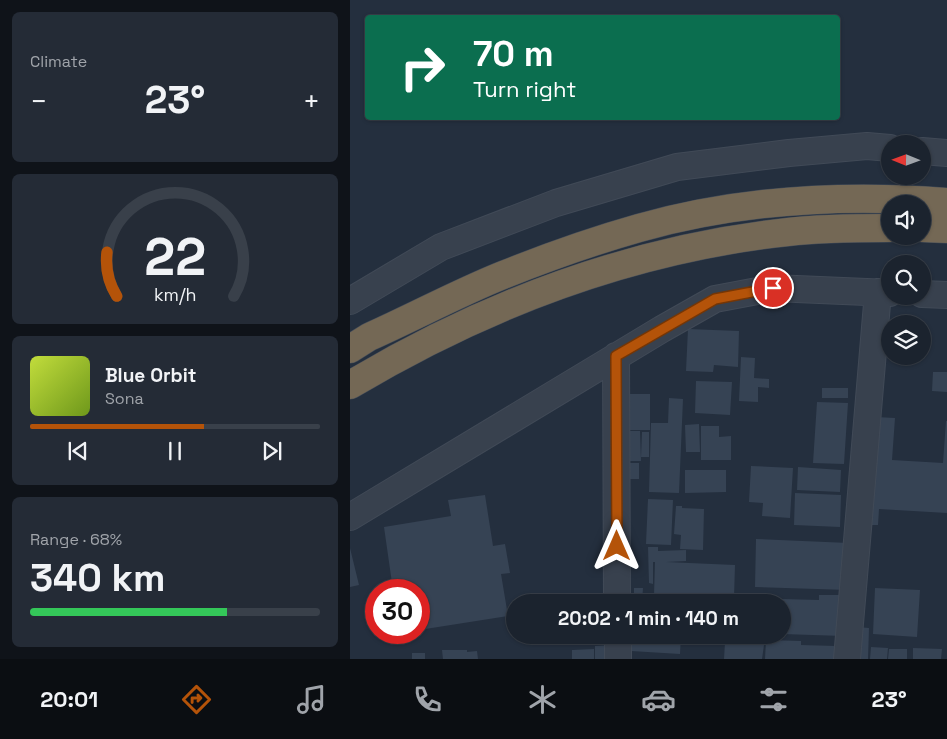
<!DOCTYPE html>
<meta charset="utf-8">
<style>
body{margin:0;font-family:"Space Grotesk",sans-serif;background:#242b36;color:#f1f3f6;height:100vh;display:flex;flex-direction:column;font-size:19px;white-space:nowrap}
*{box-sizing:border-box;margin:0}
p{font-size:16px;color:#a0a4aa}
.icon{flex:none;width:28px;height:28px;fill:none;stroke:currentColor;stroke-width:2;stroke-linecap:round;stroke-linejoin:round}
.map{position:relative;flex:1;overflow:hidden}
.drawer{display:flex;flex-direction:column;gap:12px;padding:12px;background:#0f1319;width:350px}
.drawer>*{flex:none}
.top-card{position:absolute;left:15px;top:15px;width:475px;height:105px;border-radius:5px;box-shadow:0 1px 4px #0004,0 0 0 1px #39404a;background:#0b6e4f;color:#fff;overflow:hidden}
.needle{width:32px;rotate:271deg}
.tools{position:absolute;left:531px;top:135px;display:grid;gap:10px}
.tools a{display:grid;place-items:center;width:50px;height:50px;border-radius:50%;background:#1b232e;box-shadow:0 1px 4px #0004,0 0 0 1px #39404a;font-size:25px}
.speed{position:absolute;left:15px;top:579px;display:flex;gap:10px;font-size:25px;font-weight:700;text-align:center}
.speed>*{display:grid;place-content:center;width:65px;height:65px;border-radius:50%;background:#1b232e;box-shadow:0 1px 4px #0004,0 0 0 1px #39404a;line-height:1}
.speed .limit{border:8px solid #d22;background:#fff;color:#111}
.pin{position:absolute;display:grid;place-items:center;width:42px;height:42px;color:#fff;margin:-21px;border:2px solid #fff;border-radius:50%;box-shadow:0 1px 5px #0007}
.me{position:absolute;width:55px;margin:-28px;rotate:0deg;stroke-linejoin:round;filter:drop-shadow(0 0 4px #0008)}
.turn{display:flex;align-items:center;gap:18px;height:105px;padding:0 25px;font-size:22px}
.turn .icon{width:65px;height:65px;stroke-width:2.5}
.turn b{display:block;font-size:35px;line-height:42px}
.big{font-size:38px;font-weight:600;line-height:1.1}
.drawer .tile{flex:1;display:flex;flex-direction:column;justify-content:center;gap:8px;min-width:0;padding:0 18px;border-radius:8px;background:#242b36}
.drawer .dial{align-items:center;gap:0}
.dial svg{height:130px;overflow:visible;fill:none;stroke:#39404a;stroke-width:7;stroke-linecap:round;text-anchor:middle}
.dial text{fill:#f1f3f6;stroke:none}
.song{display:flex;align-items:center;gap:15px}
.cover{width:60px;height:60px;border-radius:8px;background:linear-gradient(135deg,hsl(70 70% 55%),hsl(80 70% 35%))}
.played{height:5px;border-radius:2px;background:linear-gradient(90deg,#b45309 60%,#39404a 60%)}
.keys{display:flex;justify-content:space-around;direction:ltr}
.heat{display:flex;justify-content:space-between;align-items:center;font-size:28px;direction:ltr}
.charge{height:8px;border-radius:4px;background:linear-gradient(90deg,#34c759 68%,#39404a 0)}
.trip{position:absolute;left:156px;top:594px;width:285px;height:50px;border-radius:25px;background:#1b232e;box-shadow:0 1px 4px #0004,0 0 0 1px #39404a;font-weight:600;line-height:50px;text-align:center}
.tabs{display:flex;height:80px;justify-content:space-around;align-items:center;background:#0b0e12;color:#a0a4aa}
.tabs .icon{width:35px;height:35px}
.tabs .selected{color:#b45309}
.tabs b{font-size:22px;color:#f1f3f6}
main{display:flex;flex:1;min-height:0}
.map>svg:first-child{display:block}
.building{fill:#364354}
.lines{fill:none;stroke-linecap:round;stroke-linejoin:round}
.minor-casing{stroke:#414a57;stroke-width:28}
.highway-casing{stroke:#434c59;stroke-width:29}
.minor{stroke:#38414e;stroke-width:26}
.highway{stroke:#746855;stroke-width:28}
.route-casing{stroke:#753606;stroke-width:12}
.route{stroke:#b45309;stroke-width:9}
</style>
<main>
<section class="drawer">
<div class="tile"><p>Climate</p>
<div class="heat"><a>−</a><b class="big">23°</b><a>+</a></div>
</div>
<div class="tile dial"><svg viewBox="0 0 100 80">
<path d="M14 69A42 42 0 1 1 86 69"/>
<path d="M14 69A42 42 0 0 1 8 42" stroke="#b45309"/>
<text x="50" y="56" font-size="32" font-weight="700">22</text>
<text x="50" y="72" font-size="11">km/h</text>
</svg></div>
<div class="tile">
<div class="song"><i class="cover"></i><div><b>Blue Orbit</b><p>Sona</p></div></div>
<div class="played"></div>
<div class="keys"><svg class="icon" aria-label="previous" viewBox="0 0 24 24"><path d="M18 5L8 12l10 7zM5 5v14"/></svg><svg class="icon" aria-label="pause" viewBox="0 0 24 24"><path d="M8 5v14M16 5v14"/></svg><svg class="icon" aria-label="next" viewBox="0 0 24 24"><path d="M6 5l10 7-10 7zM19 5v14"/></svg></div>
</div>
<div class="tile"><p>Range · 68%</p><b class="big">340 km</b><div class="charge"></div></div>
</section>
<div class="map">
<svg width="597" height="659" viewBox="0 0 597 659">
<rect width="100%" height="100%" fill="#242f3e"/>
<path class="building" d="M 338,329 L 389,331 L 388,367 L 364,365 L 363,372 L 336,371 Z
M 391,357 L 405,358 L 404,378 L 419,379 L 419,388 L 408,387 L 408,402 L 389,401 Z
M 583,372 L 597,372 L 597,392 L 582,391 Z
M 346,381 L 382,382 L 380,415 L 345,413 Z
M 472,388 L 498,388 L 498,398 L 472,398 Z
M 277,394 L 300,394 L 300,430 L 277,430 Z
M 319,398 L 333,399 L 329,493 L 299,492 L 301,423 L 318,423 Z
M 467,402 L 498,403 L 494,464 L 463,463 Z
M 526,417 L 545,418 L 542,460 L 593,463 L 596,421 L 597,421 L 597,513 L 529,509 L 528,525 L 519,525 Z
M 349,424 L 350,452 L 336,452 L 335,425 Z
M 351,426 L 369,426 L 369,437 L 381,436 L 381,460 L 351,460 Z
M 276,431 L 290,431 L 291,461 L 276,461 Z
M 292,432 L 299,432 L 299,457 L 291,457 Z
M 276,463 L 289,463 L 289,479 L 277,479 Z
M 401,466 L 443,468 L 440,518 L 412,516 L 413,503 L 399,502 Z
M 448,467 L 491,470 L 490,492 L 447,490 Z
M 335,470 L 376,470 L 376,492 L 335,493 Z
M 445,493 L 491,495 L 490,527 L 444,525 Z
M 135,495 L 143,546 L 155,544 L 160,573 L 151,574 L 158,616 L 69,630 L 69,590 L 43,590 L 34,527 L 101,516 L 98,500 Z
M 298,499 L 323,500 L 321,545 L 296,544 Z
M 326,506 L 332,506 L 332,508 L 354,509 L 353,550 L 330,549 L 331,535 L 324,534 Z
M 406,539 L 499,543 L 498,590 L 405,587 Z
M 298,547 L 308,547 L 308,551 L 336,550 L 336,561 L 316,562 L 385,565 L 384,598 L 304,595 L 305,562 L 303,562 L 303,584 L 299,583 Z
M 0,548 L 9,585 L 0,587 Z
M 284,588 L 293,588 L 292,602 L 284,602 Z
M 525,588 L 570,590 L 567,637 L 523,634 Z
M 247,594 L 261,594 L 261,602 L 248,602 Z
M 469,595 L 494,595 L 493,636 L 432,634 L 432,602 L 395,602 L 395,598 L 469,600 Z
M 507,627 L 519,628 L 518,659 L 506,659 Z
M 282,635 L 331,635 L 330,654 L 281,651 Z
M 416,640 L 451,641 L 451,645 L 486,646 L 485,659 L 415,659 Z
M 375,642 L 414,645 L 412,659 L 374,659 Z
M 265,645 L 265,659 L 245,659 L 245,646 Z
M 521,647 L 538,648 L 537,659 L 520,659 Z
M 563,648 L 592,649 L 591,659 L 563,659 Z
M 244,649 L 244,659 L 222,659 L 222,650 Z
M 539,649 L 557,649 L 557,659 L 538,659 Z
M 92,650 L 117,650 L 117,652 L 127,651 L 128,659 L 93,659 Z
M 62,653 L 75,653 L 75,659 L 62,659 Z"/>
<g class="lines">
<defs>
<path id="minor" d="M 572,151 L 597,153
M 572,294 L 597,295
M 0,301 L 91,247 L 206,203 L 327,167 L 439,153 L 517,146 L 540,148
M 266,356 L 267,602
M 0,517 L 312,329 L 365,299 L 423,288 L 540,293
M 268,635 L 268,659
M 497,659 L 528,292"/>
<path id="highway" d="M 572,228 L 597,229
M 0,349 L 19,337 C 64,317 108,293 153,275 C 198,257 243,241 289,228 C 388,200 495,194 597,202
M 0,385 C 134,305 281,249 438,232 C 471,228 506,228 540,228"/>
</defs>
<use href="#minor" class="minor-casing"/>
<use href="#highway" class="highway-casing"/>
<use href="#minor" class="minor"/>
<use href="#highway" class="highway"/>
</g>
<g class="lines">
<defs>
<path id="route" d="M 267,546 L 266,356 L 365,299 L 423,288"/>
</defs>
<use href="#route" class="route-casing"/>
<use href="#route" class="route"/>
</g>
</svg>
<div class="tools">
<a><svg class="needle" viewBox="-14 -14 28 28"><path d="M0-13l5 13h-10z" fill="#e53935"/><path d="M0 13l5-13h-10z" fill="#a0a4aa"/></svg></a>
<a><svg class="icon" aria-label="sound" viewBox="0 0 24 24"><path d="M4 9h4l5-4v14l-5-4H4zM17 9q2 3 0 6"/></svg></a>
<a><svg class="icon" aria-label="search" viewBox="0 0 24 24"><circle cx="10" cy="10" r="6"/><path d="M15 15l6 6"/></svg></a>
<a><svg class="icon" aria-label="layers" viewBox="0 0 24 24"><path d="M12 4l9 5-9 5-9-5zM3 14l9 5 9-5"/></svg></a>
</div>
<div class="speed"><div class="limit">30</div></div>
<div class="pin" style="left:423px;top:288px;background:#d93025"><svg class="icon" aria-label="arrive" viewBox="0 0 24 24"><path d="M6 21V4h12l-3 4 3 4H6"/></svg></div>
<svg class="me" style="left:267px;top:546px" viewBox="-20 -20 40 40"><path d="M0-17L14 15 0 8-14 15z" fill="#b45309" stroke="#fff" stroke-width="4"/></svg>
<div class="trip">20:02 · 1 min · 140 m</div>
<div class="top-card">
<div class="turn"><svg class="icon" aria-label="right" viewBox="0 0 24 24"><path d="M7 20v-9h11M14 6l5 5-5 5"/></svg><div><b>70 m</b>Turn right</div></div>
</div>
</div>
</main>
<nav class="tabs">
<b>20:01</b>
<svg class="icon selected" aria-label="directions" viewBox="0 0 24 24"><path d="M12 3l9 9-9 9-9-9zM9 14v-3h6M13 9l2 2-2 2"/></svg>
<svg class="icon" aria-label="music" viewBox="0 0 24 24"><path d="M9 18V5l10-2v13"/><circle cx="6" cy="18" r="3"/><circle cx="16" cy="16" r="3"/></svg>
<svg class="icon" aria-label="phone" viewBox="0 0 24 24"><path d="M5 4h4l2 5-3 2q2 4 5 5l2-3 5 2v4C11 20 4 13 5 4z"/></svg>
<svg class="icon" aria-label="climate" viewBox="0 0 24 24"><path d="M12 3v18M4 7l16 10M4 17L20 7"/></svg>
<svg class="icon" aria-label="car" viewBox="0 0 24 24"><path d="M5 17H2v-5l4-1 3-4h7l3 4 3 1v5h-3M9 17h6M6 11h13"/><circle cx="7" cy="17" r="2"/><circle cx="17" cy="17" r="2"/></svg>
<svg class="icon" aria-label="filters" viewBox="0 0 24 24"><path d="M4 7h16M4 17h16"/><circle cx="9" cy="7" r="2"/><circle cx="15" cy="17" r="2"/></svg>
<b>23°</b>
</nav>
